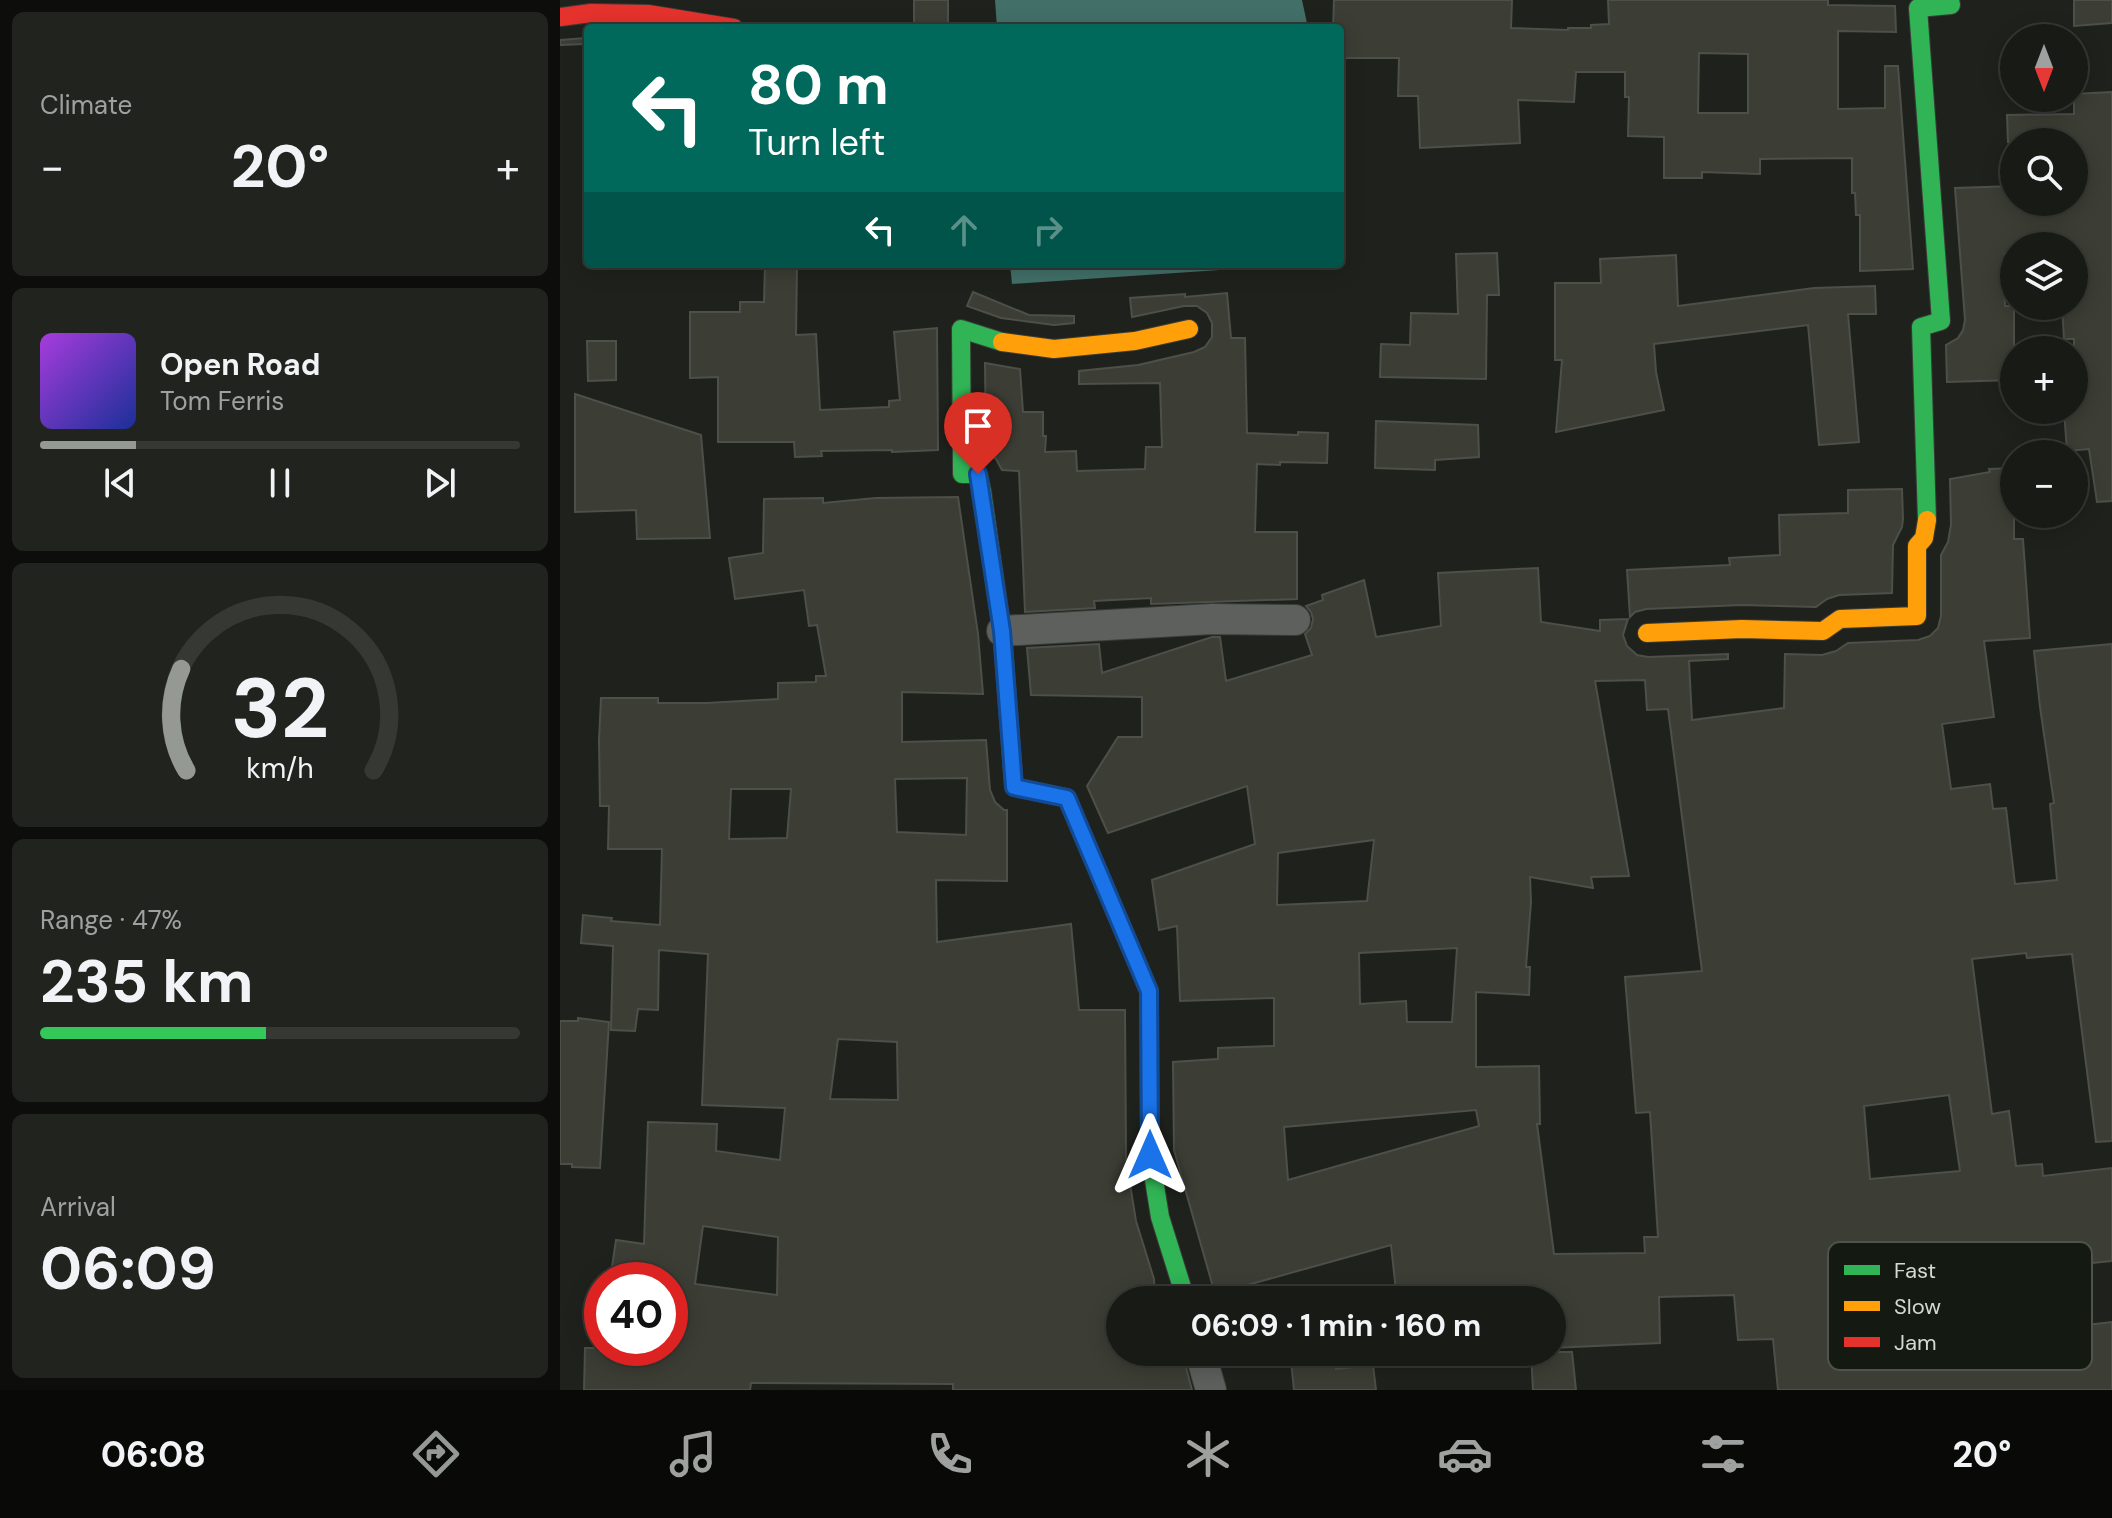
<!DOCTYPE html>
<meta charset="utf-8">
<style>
body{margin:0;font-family:"DM Sans",sans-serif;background:#20231e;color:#f1f3f6;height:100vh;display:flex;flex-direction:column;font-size:30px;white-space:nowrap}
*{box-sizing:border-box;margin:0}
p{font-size:26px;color:#9ea1a0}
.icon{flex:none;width:44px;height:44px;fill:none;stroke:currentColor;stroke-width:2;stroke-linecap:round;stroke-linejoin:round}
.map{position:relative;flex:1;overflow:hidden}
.drawer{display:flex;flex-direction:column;gap:12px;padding:12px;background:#0d0e0c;width:560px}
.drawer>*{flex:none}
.guide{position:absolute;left:24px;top:24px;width:760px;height:244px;border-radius:8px;box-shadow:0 4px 20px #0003,0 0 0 2px #363834;background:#00695c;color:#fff;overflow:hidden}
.needle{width:52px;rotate:180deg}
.fabs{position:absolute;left:1440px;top:24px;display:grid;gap:16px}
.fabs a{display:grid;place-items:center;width:88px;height:88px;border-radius:50%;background:#171a15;box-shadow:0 4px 20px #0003,0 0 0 2px #363834;font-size:40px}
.speed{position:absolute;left:24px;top:1262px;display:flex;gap:16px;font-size:40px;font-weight:700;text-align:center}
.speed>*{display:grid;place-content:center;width:104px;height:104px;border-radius:50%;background:#171a15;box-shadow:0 4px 20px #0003,0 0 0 2px #363834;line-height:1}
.speed .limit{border:12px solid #d22;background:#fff;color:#111}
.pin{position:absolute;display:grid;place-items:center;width:68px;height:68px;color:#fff;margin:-82px -34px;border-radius:50% 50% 50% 0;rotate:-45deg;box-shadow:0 0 8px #0007}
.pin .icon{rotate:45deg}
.me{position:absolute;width:88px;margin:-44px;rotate:0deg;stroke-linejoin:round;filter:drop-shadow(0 0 6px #0008)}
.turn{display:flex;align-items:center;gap:28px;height:168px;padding:0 32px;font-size:36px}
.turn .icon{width:104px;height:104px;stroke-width:2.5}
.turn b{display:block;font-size:56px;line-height:68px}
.lanes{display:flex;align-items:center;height:76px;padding:0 32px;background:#0003;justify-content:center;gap:40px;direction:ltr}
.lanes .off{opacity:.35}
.big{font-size:60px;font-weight:700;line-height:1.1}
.drawer .widget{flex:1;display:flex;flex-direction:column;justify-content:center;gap:12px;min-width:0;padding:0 28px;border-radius:12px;background:#20231e}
.drawer .dial{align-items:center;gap:0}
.dial svg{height:208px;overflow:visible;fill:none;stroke:#363834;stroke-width:7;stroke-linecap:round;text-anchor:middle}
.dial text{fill:#f1f3f6;stroke:none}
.song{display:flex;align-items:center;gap:24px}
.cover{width:96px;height:96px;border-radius:12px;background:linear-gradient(135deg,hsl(280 70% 55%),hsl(230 70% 35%))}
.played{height:8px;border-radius:4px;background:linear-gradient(90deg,#959993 20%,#363834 20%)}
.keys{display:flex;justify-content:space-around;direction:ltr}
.heat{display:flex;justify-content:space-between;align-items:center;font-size:44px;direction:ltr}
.charge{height:12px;border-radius:6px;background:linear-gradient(90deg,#34c759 47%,#363834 0)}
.trip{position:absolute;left:546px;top:1286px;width:460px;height:80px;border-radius:40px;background:#171a15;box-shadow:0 4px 20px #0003,0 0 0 2px #363834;font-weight:700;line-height:80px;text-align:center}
.tabs{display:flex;height:128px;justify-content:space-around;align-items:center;background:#090a08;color:#9ea1a0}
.tabs .icon{width:56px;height:56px}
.tabs .selected{color:#959993}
.tabs b{font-size:36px;color:#f1f3f6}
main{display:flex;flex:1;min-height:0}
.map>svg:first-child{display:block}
.water{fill:#427069}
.building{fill:#3c3d34;stroke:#4d4f49;stroke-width:2;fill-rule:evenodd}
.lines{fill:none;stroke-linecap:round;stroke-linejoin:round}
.street-casing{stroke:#3a3c38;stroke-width:32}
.fast-casing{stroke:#3a3c38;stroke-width:20}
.slow-casing{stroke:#3a3c38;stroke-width:20}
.jam-casing{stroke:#3a3c38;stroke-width:20}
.street{stroke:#5e605d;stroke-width:30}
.fast{stroke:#30b455;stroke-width:18}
.slow{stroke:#ff9f0a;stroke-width:18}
.jam{stroke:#e5322d;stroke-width:18}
.route-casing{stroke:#114b97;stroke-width:20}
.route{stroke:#1a73e8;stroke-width:14}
.key{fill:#141a11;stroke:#4e534b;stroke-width:2}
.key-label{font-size:22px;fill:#d5d9d3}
</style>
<main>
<section class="drawer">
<div class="widget"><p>Climate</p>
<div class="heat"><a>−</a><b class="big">20°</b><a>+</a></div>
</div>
<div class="widget">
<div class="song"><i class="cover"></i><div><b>Open Road</b><p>Tom Ferris</p></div></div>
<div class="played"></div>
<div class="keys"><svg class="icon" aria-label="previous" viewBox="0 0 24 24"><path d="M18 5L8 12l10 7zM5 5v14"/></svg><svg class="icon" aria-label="pause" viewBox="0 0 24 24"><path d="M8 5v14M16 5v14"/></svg><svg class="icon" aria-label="next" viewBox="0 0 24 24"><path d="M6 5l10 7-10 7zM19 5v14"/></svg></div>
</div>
<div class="widget dial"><svg viewBox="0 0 100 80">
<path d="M14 69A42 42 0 1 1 86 69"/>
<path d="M14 69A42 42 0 0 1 12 30" stroke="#959993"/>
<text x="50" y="56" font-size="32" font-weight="700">32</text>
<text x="50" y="72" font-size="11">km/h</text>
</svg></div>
<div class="widget"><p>Range · 47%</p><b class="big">235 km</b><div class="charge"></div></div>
<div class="widget"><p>Arrival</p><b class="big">06:09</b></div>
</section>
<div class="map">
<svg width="1552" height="1390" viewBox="0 0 1552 1390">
<rect width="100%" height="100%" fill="#1f221c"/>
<path class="water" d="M 435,0 L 742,0 L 748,28 L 437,28 Z
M 450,264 L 750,264 L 452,284 Z"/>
<path class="building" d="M 354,0 L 388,0 L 388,28 L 354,28 Z
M 774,0 L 952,0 L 951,28 L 1008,30 L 1008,28 L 1031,28 L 1031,25 L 1049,24 L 1048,0 L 1268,0 L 1268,5 L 1335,6 L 1336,32 L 1278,31 L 1278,109 L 1325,108 L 1325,66 L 1338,66 L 1353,269 L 1300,271 L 1300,215 L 1296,215 L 1295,193 L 1292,193 L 1292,158 L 1200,159 L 1200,174 L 1142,172 L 1142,178 L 1104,178 L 1104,137 L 1068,136 L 1069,97 L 1065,97 L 1065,72 L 1016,72 L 1014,102 L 958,100 L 960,143 L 860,148 L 858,96 L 838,96 L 839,58 L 780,58 L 780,28 L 773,28 ZM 1139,53 L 1188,54 L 1188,113 L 1138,113 Z
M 1514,0 L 1552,0 L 1552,23 L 1514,26 Z
M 25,38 L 25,44 L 0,45 L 0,40 Z
M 1552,92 L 1552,501 L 1537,502 L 1529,449 L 1507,451 L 1504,410 L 1514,410 L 1514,339 L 1504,339 L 1502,306 L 1514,306 L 1514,246 L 1454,246 L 1454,254 L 1444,254 L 1445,306 L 1454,306 L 1454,380 L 1387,382 L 1386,345 L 1398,338 L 1403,330 L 1405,320 L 1395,188 L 1454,186 L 1454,202 L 1514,202 L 1514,142 L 1448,142 L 1447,115 L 1514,114 L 1514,94 Z
M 937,253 L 939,295 L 927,295 L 926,379 L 820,377 L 821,344 L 850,345 L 851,313 L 898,314 L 896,254 Z
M 1116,255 L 1118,306 L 1254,288 L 1315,286 L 1316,314 L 1288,314 L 1299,442 L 1259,445 L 1248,325 L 1094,344 L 1096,372 L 1104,410 L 996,432 L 1002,360 L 995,360 L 995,283 L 1041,283 L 1040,259 Z
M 205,264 L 237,264 L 236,335 L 256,334 L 260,410 L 329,407 L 329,401 L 340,400 L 334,332 L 377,328 L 378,450 L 332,452 L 332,450 L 261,451 L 262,456 L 235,457 L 234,442 L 158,442 L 158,377 L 130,378 L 130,312 L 180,312 L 180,302 L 204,302 Z
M 413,292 L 469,315 L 514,316 L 514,323 L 494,325 L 441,318 L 407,306 Z
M 667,293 L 671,338 L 685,338 L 687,433 L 738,435 L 738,432 L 768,433 L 767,463 L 720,462 L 720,465 L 697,464 L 695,532 L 737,532 L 737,599 L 591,604 L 591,598 L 534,601 L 535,608 L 465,612 L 459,471 L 442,470 L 436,459 L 426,452 L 425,363 L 460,369 L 463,412 L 483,412 L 483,436 L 486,436 L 485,452 L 516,451 L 517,471 L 585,469 L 586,447 L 602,447 L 600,383 L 519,384 L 519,371 L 578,365 L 634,352 L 645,347 L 652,337 L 652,323 L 647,313 L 637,306 L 624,306 L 572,317 L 570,298 L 625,294 L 625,297 Z
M 27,341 L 56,341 L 56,380 L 28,381 Z
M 15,394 L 141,435 L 150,538 L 77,539 L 76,510 L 15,512 Z
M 816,421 L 918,425 L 919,457 L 875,460 L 875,470 L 815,468 Z
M 1454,468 L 1454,539 L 1463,539 L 1470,638 L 1424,641 L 1434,717 L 1382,724 L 1391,789 L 1430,784 L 1433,809 L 1446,808 L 1455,884 L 1497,880 L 1490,804 L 1494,803 L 1480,707 L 1474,651 L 1552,644 L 1552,1141 L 1536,1142 L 1512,954 L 1467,958 L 1466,953 L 1412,959 L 1432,1114 L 1449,1111 L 1456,1166 L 1482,1164 L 1483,1176 L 1552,1168 L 1552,1261 L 1502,1266 L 1510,1327 L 1552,1322 L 1552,1390 L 1218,1390 L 1213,1339 L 1178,1340 L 1174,1295 L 1099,1297 L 1100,1343 L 992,1348 L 992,1300 L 837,1300 L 831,1245 L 655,1294 L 614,1150 L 613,1062 L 658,1059 L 658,1048 L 714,1046 L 714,998 L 620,1001 L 617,926 L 599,930 L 592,880 L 695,844 L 687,786 L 548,833 L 527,786 L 558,737 L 582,737 L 582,697 L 471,695 L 467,648 L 539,644 L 542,673 L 652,637 L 660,637 L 666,681 L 752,655 L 745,634 L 751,628 L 753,619 L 751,612 L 746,606 L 763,600 L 762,595 L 804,580 L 816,637 L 881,626 L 878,573 L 978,568 L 981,622 L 1040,631 L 1040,620 L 1068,619 L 1063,635 L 1067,646 L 1077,655 L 1088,657 L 1168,654 L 1168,659 L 1129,661 L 1132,720 L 1224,708 L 1225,654 L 1262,655 L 1276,651 L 1288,643 L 1358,640 L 1370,636 L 1378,628 L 1381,616 L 1381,555 L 1388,542 L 1391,525 L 1390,479 L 1430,472 L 1429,469 ZM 1085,680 L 1087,710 L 1108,709 L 1142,971 L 1065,977 L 1076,1113 L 1090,1112 L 1098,1237 L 1084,1237 L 1085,1253 L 994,1254 L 977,1124 L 980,1124 L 979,1066 L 916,1067 L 916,992 L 969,995 L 970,967 L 966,967 L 971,902 L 970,877 L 1033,888 L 1031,877 L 1069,876 L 1035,681 ZM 814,840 L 807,901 L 717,905 L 718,853 ZM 897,948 L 892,1022 L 847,1022 L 846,1001 L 800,1004 L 799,953 ZM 1389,1095 L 1400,1171 L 1310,1179 L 1304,1106 ZM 916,1110 L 919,1126 L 728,1180 L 724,1127 Z
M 1342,489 L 1343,519 L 1342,527 L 1333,545 L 1332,593 L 1279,595 L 1267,599 L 1256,607 L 1182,605 L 1086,609 L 1075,612 L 1070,617 L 1067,570 L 1170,565 L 1169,558 L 1220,555 L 1219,515 L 1288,513 L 1288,490 Z
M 398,497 L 418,634 L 423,694 L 342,692 L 342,742 L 426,740 L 430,790 L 435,802 L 444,810 L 447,810 L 447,881 L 376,880 L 377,942 L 511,924 L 519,1010 L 565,1010 L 566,1159 L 576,1221 L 594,1279 L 595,1300 L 560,1300 L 560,1352 L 622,1352 L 632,1390 L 393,1390 L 393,1384 L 191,1383 L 190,1390 L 24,1390 L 25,1348 L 110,1348 L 110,1280 L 50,1280 L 56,1240 L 84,1244 L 88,1122 L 157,1124 L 156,1151 L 220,1160 L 225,1108 L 142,1105 L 148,954 L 99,950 L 98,1010 L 78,1009 L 75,1031 L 51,1030 L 53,946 L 21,943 L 23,915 L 52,918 L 51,921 L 100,925 L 102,849 L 48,849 L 49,806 L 40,806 L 39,740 L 41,698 L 98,698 L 98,703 L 147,703 L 218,699 L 218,683 L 256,682 L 256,676 L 266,676 L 257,625 L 249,626 L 244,590 L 175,599 L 169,558 L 203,553 L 204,499 L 263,498 L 263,503 L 316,498 ZM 407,778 L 406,835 L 337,832 L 335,779 ZM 171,789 L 231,789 L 227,838 L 169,839 ZM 278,1039 L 337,1042 L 338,1100 L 270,1099 ZM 143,1226 L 218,1237 L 217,1295 L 135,1284 Z
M 18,1018 L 49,1022 L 40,1168 L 12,1167 L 12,1164 L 0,1164 L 0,1021 L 18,1021 Z
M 730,1352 L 774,1352 L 776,1369 L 813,1365 L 816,1390 L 734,1390 Z
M 971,1352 L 1012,1352 L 1016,1390 L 973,1390 Z"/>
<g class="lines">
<defs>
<path id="street" d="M 442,631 L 652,619 L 735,620
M 640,1352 L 651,1390"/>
<path id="fast" d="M 442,342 L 401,329 L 402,474 L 418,474 L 422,492 L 442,631 L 454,787 L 507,798 L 589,991 L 590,1155 L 600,1217 L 626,1300
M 1367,520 L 1361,327 L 1381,321 L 1358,8 L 1391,5 L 1390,0"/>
<path id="slow" d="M 442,342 L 494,349 L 575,341 L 629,329
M 1087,633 L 1182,629 L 1263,631 L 1280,619 L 1357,616 L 1357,546 L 1364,538 L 1367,520"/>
<path id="jam" d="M 0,17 L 31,13 L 88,14 L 174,28"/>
</defs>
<use href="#street" class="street-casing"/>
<use href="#fast" class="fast-casing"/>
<use href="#slow" class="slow-casing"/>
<use href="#jam" class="jam-casing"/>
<use href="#street" class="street"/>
<use href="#fast" class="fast"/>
<use href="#slow" class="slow"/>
<use href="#jam" class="jam"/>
</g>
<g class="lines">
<defs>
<path id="route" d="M 418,474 L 442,631 L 454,787 L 507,798 L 589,991 L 590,1155"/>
</defs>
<use href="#route" class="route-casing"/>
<use href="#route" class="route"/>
</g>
<rect x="1268" y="1242" width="264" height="128" rx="12" class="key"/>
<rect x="1284" y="1265" width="36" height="10" fill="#30b455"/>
<rect x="1284" y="1301" width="36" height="10" fill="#ff9f0a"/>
<rect x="1284" y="1337" width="36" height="10" fill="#e5322d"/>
<g class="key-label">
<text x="1334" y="1278">Fast</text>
<text x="1334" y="1314">Slow</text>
<text x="1334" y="1350">Jam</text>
</g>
</svg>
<div class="fabs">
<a><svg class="needle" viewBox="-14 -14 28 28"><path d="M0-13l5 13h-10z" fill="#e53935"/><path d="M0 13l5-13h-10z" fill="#9ea1a0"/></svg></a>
<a><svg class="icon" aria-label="search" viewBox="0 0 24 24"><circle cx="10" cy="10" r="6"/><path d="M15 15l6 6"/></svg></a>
<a><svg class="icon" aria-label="layers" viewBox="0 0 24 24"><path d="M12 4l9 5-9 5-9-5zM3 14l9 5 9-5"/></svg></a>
<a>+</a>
<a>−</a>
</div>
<div class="speed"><div class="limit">40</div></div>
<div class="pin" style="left:418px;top:474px;background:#d93025"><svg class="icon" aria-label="arrive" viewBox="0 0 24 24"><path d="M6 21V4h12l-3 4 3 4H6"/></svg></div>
<svg class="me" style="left:590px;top:1155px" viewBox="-20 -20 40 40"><path d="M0-17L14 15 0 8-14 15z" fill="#1a73e8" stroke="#fff" stroke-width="4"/></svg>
<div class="trip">06:09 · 1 min · 160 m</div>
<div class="guide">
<div class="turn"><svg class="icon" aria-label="left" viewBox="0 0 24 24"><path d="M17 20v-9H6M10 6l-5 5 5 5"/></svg><div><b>80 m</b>Turn left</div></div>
<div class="lanes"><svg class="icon" aria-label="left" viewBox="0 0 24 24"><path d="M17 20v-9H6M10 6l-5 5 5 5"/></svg><svg class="icon off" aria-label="ahead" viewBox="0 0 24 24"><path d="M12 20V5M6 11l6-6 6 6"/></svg><svg class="icon off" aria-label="right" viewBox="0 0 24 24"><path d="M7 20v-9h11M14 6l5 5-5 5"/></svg></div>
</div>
</div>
</main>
<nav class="tabs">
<b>06:08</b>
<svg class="icon selected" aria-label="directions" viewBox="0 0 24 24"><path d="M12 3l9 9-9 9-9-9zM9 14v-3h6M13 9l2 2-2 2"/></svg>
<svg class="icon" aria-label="music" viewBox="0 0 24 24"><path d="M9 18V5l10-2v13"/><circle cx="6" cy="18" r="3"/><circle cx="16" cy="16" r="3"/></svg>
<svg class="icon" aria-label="phone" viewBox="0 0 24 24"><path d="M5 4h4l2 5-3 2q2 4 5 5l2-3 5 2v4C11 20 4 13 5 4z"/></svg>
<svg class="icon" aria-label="climate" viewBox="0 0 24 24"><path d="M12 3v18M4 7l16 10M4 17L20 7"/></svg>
<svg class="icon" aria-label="car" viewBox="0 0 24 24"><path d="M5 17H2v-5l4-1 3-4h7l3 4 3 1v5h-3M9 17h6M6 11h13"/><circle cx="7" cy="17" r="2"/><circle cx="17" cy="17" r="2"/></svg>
<svg class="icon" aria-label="filters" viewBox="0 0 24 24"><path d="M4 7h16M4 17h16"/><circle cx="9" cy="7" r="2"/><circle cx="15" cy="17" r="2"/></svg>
<b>20°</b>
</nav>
